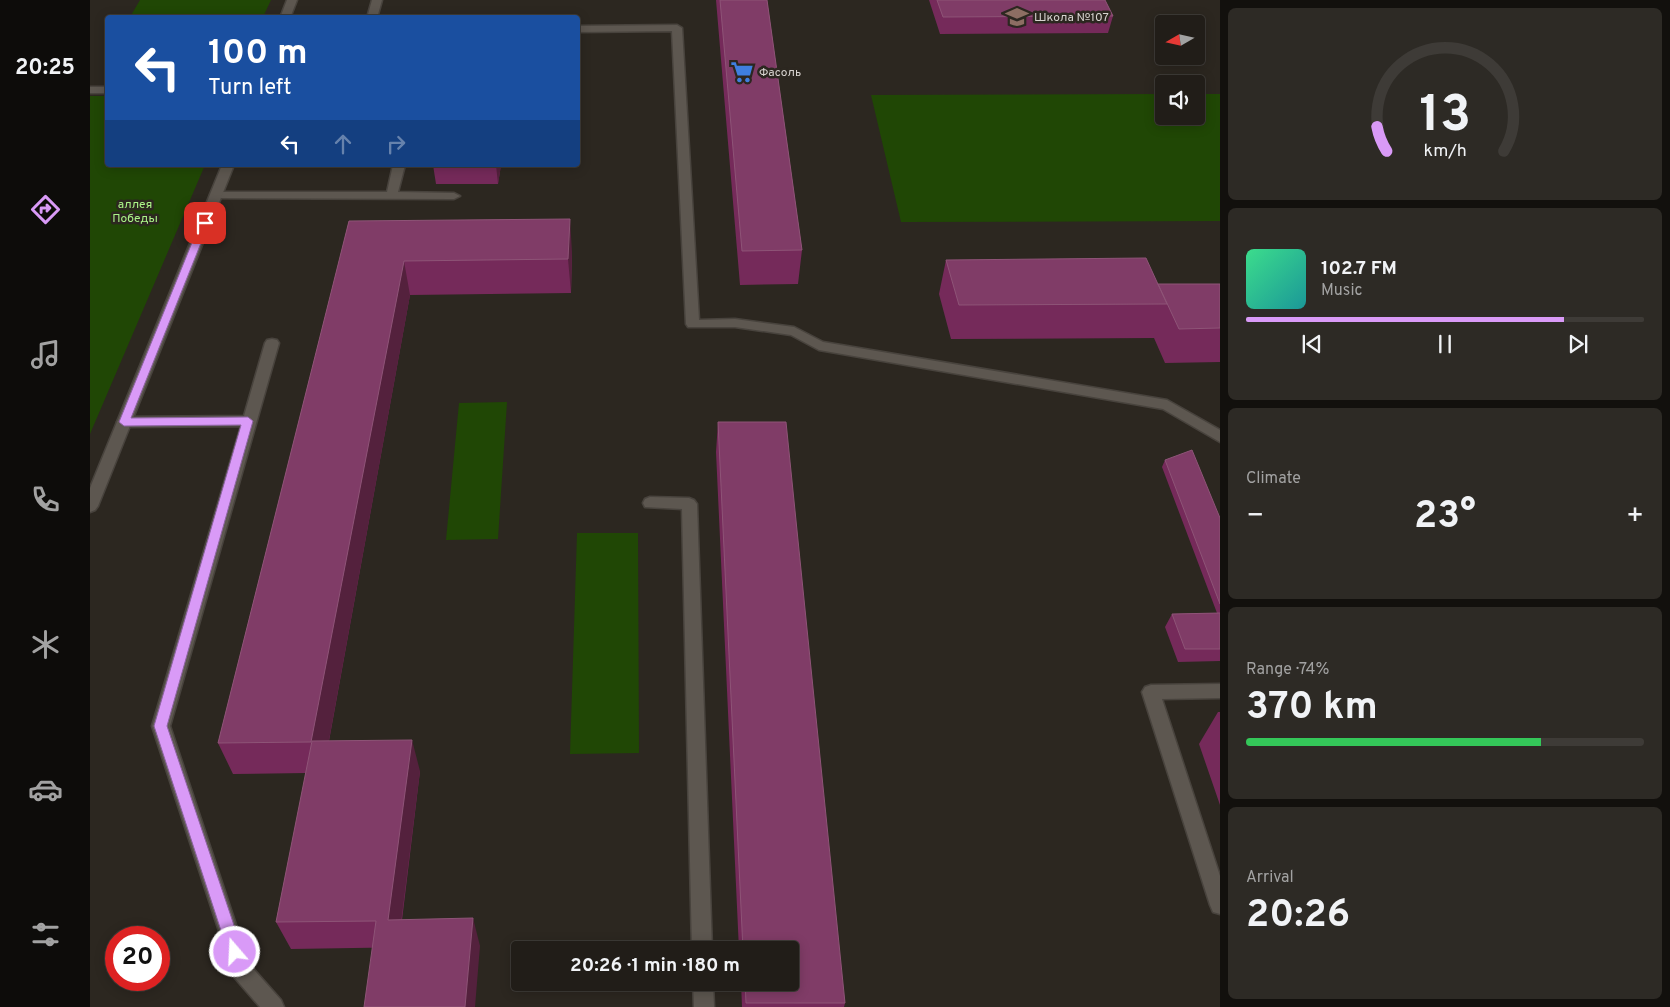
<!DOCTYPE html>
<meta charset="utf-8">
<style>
body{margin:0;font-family:Overpass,sans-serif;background:#2d2a25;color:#f1f3f6;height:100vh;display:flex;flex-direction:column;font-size:19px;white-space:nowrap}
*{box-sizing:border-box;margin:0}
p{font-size:16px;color:#a2a2a2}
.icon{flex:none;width:28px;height:28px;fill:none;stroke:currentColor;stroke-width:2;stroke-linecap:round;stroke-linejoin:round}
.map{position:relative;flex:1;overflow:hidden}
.panel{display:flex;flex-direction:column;gap:8px;padding:8px;background:#12100d;width:450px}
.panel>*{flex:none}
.hud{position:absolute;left:15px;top:15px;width:475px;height:152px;border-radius:5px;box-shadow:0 2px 12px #0003,0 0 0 1px #3e3b37;background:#1a4fa0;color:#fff;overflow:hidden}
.needle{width:32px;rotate:261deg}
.tools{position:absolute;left:1065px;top:15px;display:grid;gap:10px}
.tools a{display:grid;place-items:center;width:50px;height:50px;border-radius:5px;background:#211d18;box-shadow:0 2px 12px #0003,0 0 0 1px #3e3b37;font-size:25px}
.speed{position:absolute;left:15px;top:926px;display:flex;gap:10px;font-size:25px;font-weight:700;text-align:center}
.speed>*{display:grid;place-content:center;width:65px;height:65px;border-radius:50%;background:#211d18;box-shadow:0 2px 12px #0003,0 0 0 1px #3e3b37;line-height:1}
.speed .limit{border:8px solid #d22;background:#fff;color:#111}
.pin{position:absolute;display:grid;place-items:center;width:42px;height:42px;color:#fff;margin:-21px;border-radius:10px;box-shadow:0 2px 8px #0006}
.me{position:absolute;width:55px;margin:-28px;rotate:341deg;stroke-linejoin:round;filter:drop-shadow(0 0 4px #0008)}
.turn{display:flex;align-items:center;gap:18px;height:105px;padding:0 20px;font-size:22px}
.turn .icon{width:65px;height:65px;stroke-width:2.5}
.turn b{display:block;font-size:35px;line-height:42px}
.lanes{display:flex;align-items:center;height:48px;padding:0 20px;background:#0003;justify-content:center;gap:25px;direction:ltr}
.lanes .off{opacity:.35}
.big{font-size:38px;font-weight:700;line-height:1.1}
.panel .tile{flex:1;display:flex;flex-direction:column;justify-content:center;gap:8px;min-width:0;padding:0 18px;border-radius:8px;background:#2d2a25}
.panel .dial{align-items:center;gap:0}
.dial svg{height:130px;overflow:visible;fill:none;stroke:#3e3b37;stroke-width:7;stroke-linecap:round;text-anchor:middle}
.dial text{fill:#f1f3f6;stroke:none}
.song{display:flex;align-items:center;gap:15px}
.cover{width:60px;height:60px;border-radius:8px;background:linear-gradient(135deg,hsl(150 70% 55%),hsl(180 70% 35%))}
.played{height:5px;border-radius:2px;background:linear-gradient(90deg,#d99af7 80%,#3e3b37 80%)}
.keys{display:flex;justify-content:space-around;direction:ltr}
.heat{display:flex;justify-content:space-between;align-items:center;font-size:28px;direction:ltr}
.charge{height:8px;border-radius:4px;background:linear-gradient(90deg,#34c759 74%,#3e3b37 0)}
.trip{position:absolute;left:421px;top:941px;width:288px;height:50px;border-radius:5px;background:#211d18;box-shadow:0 2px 12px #0003,0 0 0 1px #3e3b37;font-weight:700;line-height:50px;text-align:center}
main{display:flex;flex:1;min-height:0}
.dock{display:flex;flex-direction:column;width:90px;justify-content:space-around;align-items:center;background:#0d0c0a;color:#a2a2a2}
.dock .icon{width:35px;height:35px}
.dock .on{color:#d99af7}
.dock b{font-size:22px;color:#f1f3f6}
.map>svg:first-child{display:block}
.green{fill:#204705}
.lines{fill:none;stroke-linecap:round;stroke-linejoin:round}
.lane-casing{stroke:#48433d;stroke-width:3}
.secondary-casing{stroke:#48433d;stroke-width:3}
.lane{fill:#5d5750;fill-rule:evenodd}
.secondary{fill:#5d5750;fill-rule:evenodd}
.wall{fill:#752a5a}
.shaded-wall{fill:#54213d}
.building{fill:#803c67;stroke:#8e5477}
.route{fill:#d99af7;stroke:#8d64a1}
.labels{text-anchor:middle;stroke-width:5;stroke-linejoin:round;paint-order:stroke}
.far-poi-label{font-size:12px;fill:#d8d4d0;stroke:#2c2720;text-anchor:start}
.far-park-label{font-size:12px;fill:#abf488;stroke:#2c2720}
</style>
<main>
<nav class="dock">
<b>20:25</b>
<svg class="icon on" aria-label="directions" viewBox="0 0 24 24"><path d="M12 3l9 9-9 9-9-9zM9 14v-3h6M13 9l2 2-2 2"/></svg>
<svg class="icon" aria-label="music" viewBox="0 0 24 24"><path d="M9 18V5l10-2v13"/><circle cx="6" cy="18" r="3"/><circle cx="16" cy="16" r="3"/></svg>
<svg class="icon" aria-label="phone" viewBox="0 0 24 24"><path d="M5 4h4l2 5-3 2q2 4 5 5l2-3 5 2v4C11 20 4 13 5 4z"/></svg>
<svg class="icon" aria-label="climate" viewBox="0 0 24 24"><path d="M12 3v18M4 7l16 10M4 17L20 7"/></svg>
<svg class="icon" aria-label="car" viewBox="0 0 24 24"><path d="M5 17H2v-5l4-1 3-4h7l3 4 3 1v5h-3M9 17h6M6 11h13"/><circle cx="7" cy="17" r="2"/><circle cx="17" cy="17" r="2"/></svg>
<svg class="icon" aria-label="filters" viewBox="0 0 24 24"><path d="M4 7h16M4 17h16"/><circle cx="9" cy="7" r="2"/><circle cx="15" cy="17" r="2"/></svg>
</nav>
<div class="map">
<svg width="1130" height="1007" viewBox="0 0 1130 1007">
<rect width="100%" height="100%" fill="#2c2720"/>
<path class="green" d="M 50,0 L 181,0 L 173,17 L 40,17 Z
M 1074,94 L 1074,116 L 1106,116 L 1106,94 L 1130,94 L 1130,221 L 811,222 L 781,95 Z
M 0,96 L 17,96 L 18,165 L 115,165 L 0,434 Z
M 417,402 L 408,539 L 356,540 L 369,403 Z
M 487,533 L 548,533 L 549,753 L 480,754 Z"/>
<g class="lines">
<defs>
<path id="lane" d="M 282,0 L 292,0 L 287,18 L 277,18 Z
M 587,25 L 592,28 L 609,320 L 645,319 L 704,327 L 733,342 L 1077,400 L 1130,430 L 1130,442 L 1073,409 L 729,350 L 701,335 L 645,327 L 598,327 L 596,324 L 582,31 L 488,32 L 488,26 Z
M 0,87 L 18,87 L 18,93 L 0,93 Z
M 303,165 L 315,165 L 308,192 L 364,193 L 370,196 L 364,199 L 126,198 L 120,195 L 126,192 L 297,192 Z
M 182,339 L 187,340 L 189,343 L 80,726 L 159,964 L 191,1000 L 194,1007 L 170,1007 L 144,977 L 62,726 L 151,426 L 34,427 L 29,425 L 27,422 L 29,419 L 34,417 L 154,416 L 175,343 L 177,340 Z
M 560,497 L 599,498 L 604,500 L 607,504 L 622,950 L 602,950 L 592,509 L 555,507 L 553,503 L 555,499 Z
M 1130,684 L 1130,698 L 1072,699 L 1130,876 L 1130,914 L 1123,912 L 1120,905 L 1052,692 L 1055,687 L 1061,685 Z
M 603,982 L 623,982 L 624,1007 L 604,1007 Z"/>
<path id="secondary" d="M 197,0 L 207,0 L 200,18 L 190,18 Z
M 132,165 L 144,165 L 8,506 L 5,510 L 0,512 L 0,488 Z"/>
</defs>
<use href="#lane" class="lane-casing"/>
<use href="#secondary" class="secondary-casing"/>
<use href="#lane" class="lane"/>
<use href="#secondary" class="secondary"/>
</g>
<path class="wall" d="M 626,0 L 677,0 L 712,250 L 708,284 L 650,285 Z
M 839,0 L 1015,0 L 1023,16 L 1018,33 L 850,34 Z
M 343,165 L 411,165 L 408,184 L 346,184 Z
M 259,221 L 482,252 L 481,293 L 320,295 L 239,741 L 330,771 L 312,920 L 390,946 L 201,949 L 186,922 L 216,773 L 143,774 L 128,743 Z
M 856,260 L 1068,285 L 1130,284 L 1130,362 L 1075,363 L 1064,338 L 861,339 L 849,294 Z
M 628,422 L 755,1003 L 754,1007 L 652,1007 L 651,982 L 700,982 L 700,950 L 649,950 L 626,452 Z
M 1075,460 L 1130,518 L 1130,613 L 1127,613 L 1072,467 Z
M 1130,613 L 1130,661 L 1088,662 L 1075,627 L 1082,614 Z
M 1128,712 L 1130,712 L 1130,805 L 1109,744 Z"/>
<path class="shaded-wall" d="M 406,165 L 411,165 L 408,184 Z
M 480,219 L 482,252 L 481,293 L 478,259 Z
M 314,261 L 320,295 L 233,773 L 221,742 Z
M 322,740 L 330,771 L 308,947 L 298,920 Z
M 383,918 L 390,946 L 385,1007 L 375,1007 Z"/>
<path class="building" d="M 630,0 L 677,0 L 712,250 L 652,251 Z
M 847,0 L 1015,0 L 1023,16 L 853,17 Z
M 480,219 L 478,259 L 314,261 L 221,742 L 128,743 L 259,221 Z
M 1056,258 L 1077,304 L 869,305 L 856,260 Z
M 1068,284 L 1130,284 L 1130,328 L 1089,329 Z
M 628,422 L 696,422 L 755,1003 L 656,1003 L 655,982 L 700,982 L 700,950 L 653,950 Z
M 1102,450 L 1130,518 L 1130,604 L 1075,460 Z
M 1130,613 L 1130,649 L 1095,649 L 1082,614 Z
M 322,740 L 298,920 L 383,918 L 375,1007 L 274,1007 L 286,921 L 186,922 L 222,741 Z"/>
<path class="route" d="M 115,220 L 119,223 L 41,418 L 158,417 L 163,421 L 77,726 L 153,952 L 151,957 L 145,959 L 140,957 L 138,952 L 64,726 L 151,425 L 34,426 L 29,422 L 110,223 Z"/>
<defs>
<symbol id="school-bare" viewBox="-9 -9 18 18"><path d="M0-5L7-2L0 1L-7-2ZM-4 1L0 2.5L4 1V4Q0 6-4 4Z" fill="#8d6e63" stroke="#2c2720" stroke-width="2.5" paint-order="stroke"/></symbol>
<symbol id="supermarket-bare" viewBox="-9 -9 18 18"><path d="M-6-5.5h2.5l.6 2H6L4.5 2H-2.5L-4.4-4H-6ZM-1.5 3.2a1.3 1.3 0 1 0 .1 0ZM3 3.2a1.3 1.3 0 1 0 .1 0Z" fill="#3f7fe0" stroke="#2c2720" stroke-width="2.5" paint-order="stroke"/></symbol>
</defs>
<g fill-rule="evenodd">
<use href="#school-bare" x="911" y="1" width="32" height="32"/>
<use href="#supermarket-bare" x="636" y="56" width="32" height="32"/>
</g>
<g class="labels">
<g class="far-poi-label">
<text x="944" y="21">Школа №107</text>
<text x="669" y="76">Фасоль</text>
</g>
<g class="far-park-label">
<text x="45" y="208">аллея<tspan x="45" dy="14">Победы</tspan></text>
</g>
</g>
</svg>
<div class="tools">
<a><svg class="needle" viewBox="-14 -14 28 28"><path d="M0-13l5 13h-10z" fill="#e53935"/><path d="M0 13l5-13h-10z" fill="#a2a2a2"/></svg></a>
<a><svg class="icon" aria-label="sound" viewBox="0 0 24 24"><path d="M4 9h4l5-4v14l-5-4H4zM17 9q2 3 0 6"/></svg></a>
</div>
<div class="speed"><div class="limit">20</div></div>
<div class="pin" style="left:115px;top:223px;background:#d93025"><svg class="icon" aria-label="arrive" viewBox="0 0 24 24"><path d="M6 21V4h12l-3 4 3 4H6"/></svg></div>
<svg class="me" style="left:145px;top:952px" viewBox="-20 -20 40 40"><circle r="17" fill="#d99af7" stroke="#fff" stroke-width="3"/><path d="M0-11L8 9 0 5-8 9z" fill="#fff"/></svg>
<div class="trip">20:26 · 1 min · 180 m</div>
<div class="hud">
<div class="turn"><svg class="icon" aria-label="left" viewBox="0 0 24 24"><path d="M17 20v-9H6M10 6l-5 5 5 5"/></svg><div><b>100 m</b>Turn left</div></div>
<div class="lanes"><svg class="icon" aria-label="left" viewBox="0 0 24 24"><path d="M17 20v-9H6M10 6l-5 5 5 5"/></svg><svg class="icon off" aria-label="ahead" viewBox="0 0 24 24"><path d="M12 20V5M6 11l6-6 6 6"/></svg><svg class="icon off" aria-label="right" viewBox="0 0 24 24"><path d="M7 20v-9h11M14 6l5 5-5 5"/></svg></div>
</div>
</div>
<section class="panel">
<div class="tile dial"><svg viewBox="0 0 100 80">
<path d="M14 69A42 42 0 1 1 86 69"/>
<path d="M14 69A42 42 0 0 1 8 54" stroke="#d99af7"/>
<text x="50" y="56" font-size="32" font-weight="700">13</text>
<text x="50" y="72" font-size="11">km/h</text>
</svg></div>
<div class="tile">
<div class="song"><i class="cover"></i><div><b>102.7 FM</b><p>Music</p></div></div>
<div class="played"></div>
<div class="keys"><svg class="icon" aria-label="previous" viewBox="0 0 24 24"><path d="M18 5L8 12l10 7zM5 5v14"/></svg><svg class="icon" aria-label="pause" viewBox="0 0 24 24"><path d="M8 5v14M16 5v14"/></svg><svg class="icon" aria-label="next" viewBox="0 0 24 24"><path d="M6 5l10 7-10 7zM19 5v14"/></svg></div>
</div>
<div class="tile"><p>Climate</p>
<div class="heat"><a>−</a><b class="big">23°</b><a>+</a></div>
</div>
<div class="tile"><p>Range · 74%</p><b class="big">370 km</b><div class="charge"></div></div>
<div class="tile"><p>Arrival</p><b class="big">20:26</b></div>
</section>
</main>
